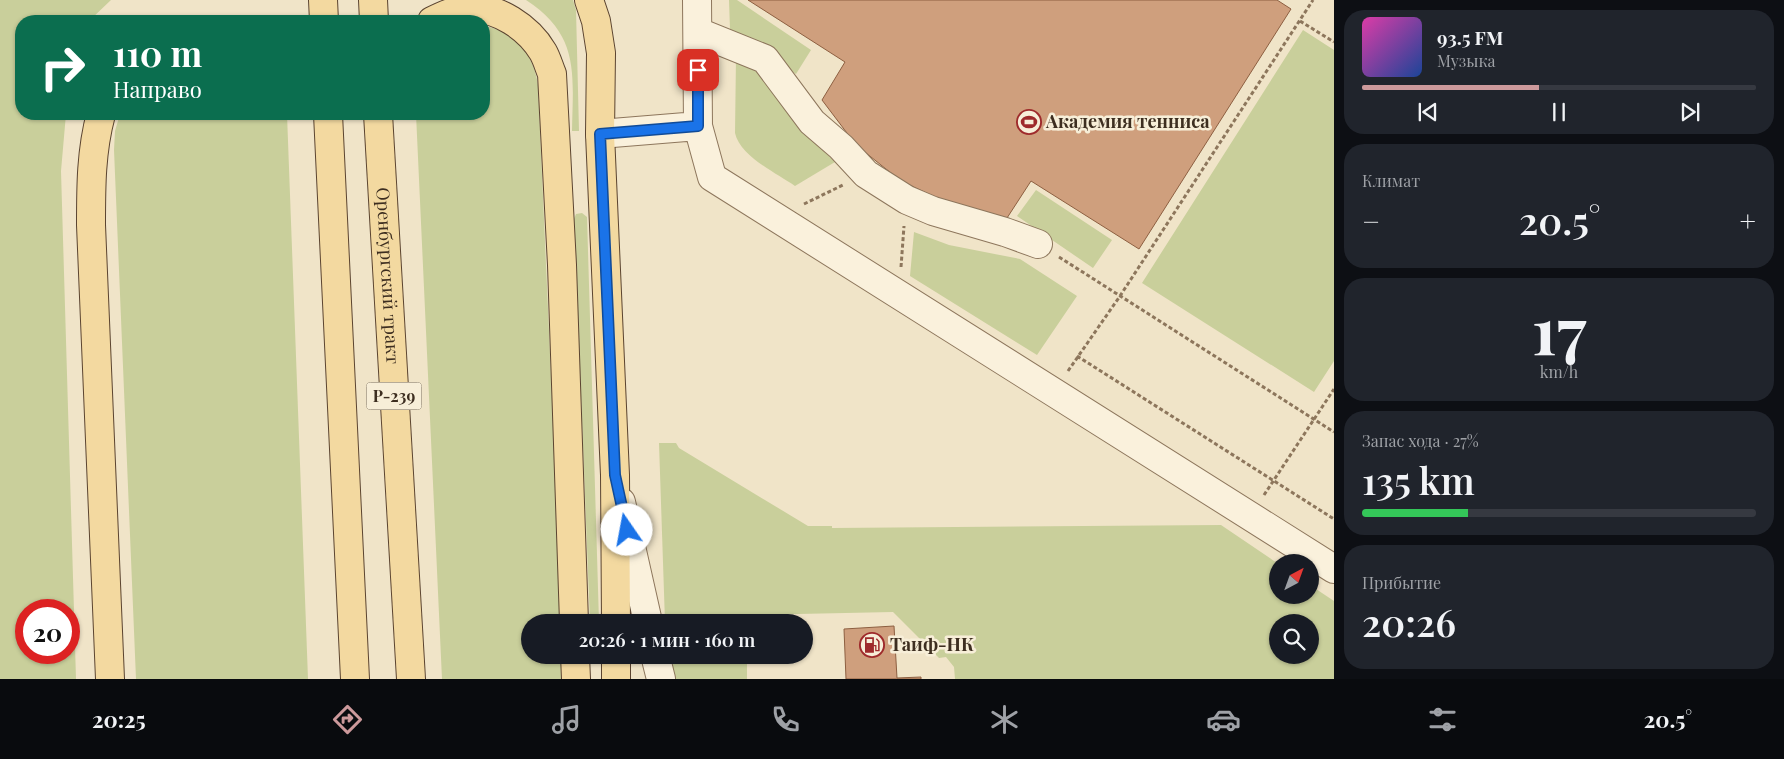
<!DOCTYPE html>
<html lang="ru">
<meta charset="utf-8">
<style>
body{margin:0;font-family:"Playfair Display",serif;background:#20242c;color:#f1f3f6;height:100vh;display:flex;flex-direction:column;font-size:19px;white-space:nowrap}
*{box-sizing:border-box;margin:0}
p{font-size:16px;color:#9ea1a6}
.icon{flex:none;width:28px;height:28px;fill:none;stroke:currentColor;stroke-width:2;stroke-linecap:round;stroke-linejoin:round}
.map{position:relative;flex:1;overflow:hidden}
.drawer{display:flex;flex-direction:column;gap:10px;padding:10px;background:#0d0f14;width:450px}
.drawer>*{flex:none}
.top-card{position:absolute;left:15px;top:15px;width:475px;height:105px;border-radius:20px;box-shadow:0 1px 4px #0004;background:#0b6e4f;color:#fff;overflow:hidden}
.needle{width:32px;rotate:41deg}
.tools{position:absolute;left:1269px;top:554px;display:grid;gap:10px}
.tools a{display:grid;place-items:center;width:50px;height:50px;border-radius:50%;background:#171b24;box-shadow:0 1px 4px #0004;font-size:25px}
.speed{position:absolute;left:15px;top:599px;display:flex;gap:10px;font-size:25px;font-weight:700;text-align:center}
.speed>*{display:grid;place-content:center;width:65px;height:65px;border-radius:50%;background:#171b24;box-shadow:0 1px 4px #0004;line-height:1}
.speed .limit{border:8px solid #d22;background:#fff;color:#111}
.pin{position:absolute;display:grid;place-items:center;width:42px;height:42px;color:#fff;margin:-21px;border-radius:10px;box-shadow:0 2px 8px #0006}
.me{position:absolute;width:55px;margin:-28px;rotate:348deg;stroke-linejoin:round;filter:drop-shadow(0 0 4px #0008)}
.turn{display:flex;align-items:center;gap:18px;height:105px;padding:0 15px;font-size:22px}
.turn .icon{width:65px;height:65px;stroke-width:2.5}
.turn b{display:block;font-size:35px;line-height:42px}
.big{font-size:38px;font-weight:600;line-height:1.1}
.drawer .tile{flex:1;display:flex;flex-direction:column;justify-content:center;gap:8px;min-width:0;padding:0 18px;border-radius:20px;background:#20242c}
.drawer .dial{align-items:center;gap:0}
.dial b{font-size:65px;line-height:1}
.song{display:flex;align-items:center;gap:15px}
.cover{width:60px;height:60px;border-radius:8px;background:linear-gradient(135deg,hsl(320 70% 55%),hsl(220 70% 35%))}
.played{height:5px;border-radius:2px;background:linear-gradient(90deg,#cc999b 45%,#363941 45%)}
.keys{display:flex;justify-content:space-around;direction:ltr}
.heat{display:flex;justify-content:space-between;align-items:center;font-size:28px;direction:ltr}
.charge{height:8px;border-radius:4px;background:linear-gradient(90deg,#34c759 27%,#363941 0)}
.trip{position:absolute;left:521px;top:614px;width:292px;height:50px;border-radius:25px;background:#171b24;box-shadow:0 1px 4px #0004;font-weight:600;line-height:50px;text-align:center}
.tabs{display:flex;height:80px;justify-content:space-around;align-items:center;background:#090b0e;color:#9ea1a6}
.tabs .icon{width:35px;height:35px}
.tabs .current{color:#cc999b}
.tabs b{font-size:22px;color:#f1f3f6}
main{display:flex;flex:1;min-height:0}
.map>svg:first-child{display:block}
.green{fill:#c9cf9b;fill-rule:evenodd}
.building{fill:#cf9f7d;stroke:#8d5f41}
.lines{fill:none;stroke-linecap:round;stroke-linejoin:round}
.minor-casing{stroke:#8d765c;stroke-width:30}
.major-casing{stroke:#5b4430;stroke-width:30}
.path{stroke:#8d765c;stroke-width:3;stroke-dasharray:4 2.5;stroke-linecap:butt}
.minor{stroke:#faf1dc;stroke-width:28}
.major{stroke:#f3d9a0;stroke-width:28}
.route-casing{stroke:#114b97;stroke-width:12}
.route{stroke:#1a73e8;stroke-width:9}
.labels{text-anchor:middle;stroke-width:5;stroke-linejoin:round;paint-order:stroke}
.shield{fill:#f7eed8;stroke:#756857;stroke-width:1}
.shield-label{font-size:16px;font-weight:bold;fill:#3d2e20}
.poi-label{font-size:18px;font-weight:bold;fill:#3d2e20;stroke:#f7eed8;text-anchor:start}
.street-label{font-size:18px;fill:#3d2e20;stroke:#f7eed8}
</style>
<main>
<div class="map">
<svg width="1334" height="679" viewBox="0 0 1334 679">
<rect width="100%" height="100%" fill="#f0e4c8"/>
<path class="green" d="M 0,0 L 111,0 L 89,21 L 21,21 L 21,114 L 66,114 L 61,171 L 76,679 L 0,679 ZM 26,610 L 69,610 L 69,652 L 26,652 Z
M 526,0 L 573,0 L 576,10 L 579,131 L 572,131 C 573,74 580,35 526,0 Z
M 729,0 L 737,0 L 811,50 L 796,74 L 730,30 Z
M 484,26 C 515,31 534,55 538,85 L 562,622 L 530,622 L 530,655 L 563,655 L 564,679 L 442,679 L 416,114 L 484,114 Z
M 1303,30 L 1334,50 L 1334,361 L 1314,392 L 1142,283 Z
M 736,57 L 771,80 L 797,124 L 835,162 L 795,186 C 776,173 740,156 735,133 Z
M 120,114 L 287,114 L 308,679 L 136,679 L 114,150 L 115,131 Z
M 1036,190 L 1112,240 L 1093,268 L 1017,216 Z
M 582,213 L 587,217 L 599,622 L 590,622 L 574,219 L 576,214 Z
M 914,232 L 949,245 L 1020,259 L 1077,296 L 1037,355 L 910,276 Z
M 659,443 L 676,443 L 679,448 L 808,526 L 832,526 L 832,528 L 1221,525 L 1277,563 L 1278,595 L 1310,595 L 1310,585 L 1334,601 L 1334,679 L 955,679 L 954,667 L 946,657 L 939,658 L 893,612 L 746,615 L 746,622 L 665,622 ZM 1278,622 L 1310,622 L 1310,655 L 1278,655 Z
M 668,655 L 747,655 L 747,679 L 674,679 Z"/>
<path class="building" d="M 748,0 L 1277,0 L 1291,9 L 1139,249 L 1031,181 L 1007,218 L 954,206 L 901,181 L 856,145 L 822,100 L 845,62 Z
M 894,626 L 897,678 L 921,677 L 921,679 L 846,679 L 844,629 Z"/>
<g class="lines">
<defs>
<path id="minor" d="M 697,0 L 698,126
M 698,32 L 765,59 L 812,122 L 841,147 L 866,174 L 907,200 L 933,211 L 1005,232 L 1038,244
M 600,134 L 698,126 L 712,177 L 1334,569
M 621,502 L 648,622
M 655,655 L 661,679"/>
<g id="major">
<path d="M 323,0 L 324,21"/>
<path d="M 373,0 L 374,21"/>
<path d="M 589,0 L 596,21 L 601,53 L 600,134 L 615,475 L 616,622"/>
<path d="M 432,21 C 444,15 455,10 469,9 C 497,6 529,28 543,52 C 547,59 549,67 552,74 L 562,265 L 574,622"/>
<path d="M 101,114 C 91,151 91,187 91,225 L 110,679"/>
<path d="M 328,114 L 355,679"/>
<path id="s1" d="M 378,114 L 411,679"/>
<path d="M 575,655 L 576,679"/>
<path d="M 616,655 L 616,679"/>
</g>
</defs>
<use href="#minor" class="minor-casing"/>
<use href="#major" class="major-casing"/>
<path class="path" d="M 1300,21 L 1334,42
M 804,204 L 843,185
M 1059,257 L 1334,432
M 901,267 L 904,226
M 1077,356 L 1334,519
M 1068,371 L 1120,296 L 1313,0
M 1264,495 L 1334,389"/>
<use href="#minor" class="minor"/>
<use href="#major" class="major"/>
</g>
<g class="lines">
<defs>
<path id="route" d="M 627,530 L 615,475 L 600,134 L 698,126 L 698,70"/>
</defs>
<use href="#route" class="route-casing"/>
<use href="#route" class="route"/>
</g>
<defs>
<symbol id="stadium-ring" viewBox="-11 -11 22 22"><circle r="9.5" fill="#f7eed8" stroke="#9e2a2b" stroke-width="1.5"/><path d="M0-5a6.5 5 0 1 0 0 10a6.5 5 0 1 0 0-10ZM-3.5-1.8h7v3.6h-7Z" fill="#9e2a2b"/></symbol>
<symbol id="fuel-ring" viewBox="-11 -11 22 22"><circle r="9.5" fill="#f7eed8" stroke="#9e2a2b" stroke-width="1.5"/><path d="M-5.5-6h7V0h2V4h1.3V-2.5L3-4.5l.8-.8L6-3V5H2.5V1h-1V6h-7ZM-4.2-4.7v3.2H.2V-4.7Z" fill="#9e2a2b"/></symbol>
</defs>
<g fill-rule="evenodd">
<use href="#stadium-ring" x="1015" y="108" width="28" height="28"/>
<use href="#fuel-ring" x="858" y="631" width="28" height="28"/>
</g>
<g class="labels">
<rect class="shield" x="366.5" y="382.5" width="55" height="27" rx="4"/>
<g class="shield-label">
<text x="394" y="402">Р-239</text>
</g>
<g class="poi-label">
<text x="1046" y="128">Академия тенниса</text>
<text x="890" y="651">Таиф-НК</text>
</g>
<g class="street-label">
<text dy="6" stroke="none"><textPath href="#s1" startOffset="162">Оренбургский тракт</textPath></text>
</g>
</g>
</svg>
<div class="tools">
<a><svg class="needle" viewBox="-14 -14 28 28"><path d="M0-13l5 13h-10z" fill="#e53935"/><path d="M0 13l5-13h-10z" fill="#9ea1a6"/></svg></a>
<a><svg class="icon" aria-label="search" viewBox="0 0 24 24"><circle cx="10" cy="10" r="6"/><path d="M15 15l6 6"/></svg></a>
</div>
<div class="speed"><div class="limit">20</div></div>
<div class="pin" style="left:698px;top:70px;background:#d93025"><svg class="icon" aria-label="arrive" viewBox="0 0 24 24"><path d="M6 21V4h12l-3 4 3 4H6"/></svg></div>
<svg class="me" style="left:627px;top:530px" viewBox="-20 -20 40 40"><circle r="19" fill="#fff"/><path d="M0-13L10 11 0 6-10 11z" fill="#1a73e8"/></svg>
<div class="trip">20:26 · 1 мин · 160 m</div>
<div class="top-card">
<div class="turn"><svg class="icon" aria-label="right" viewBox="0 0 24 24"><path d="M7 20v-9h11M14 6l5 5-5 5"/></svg><div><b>110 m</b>Направо</div></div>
</div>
</div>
<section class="drawer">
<div class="tile">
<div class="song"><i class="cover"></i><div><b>93.5 FM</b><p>Музыка</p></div></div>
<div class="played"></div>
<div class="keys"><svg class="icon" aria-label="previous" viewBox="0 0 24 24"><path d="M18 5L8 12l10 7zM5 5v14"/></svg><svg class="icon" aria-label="pause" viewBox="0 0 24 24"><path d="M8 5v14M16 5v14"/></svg><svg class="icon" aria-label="next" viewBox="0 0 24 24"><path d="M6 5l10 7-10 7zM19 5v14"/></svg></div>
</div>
<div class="tile"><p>Климат</p>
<div class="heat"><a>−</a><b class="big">20.5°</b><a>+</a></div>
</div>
<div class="tile dial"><b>17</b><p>km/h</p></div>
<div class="tile"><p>Запас хода · 27%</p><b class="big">135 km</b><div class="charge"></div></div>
<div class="tile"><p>Прибытие</p><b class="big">20:26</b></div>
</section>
</main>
<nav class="tabs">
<b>20:25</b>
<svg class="icon current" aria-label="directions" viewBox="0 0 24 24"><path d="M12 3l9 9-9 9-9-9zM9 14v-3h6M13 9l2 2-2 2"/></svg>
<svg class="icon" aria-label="music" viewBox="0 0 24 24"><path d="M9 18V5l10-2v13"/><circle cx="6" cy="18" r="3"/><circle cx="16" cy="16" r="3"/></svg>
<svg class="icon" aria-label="phone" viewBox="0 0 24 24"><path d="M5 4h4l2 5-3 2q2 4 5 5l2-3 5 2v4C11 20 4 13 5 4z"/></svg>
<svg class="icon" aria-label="climate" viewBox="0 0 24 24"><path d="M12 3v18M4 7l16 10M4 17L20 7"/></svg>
<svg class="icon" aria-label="car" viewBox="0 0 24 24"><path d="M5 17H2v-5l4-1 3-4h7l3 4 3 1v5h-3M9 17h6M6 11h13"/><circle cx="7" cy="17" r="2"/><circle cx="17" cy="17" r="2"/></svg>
<svg class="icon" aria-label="filters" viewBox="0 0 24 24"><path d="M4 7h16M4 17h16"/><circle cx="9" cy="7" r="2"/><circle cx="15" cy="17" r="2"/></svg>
<b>20.5°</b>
</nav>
